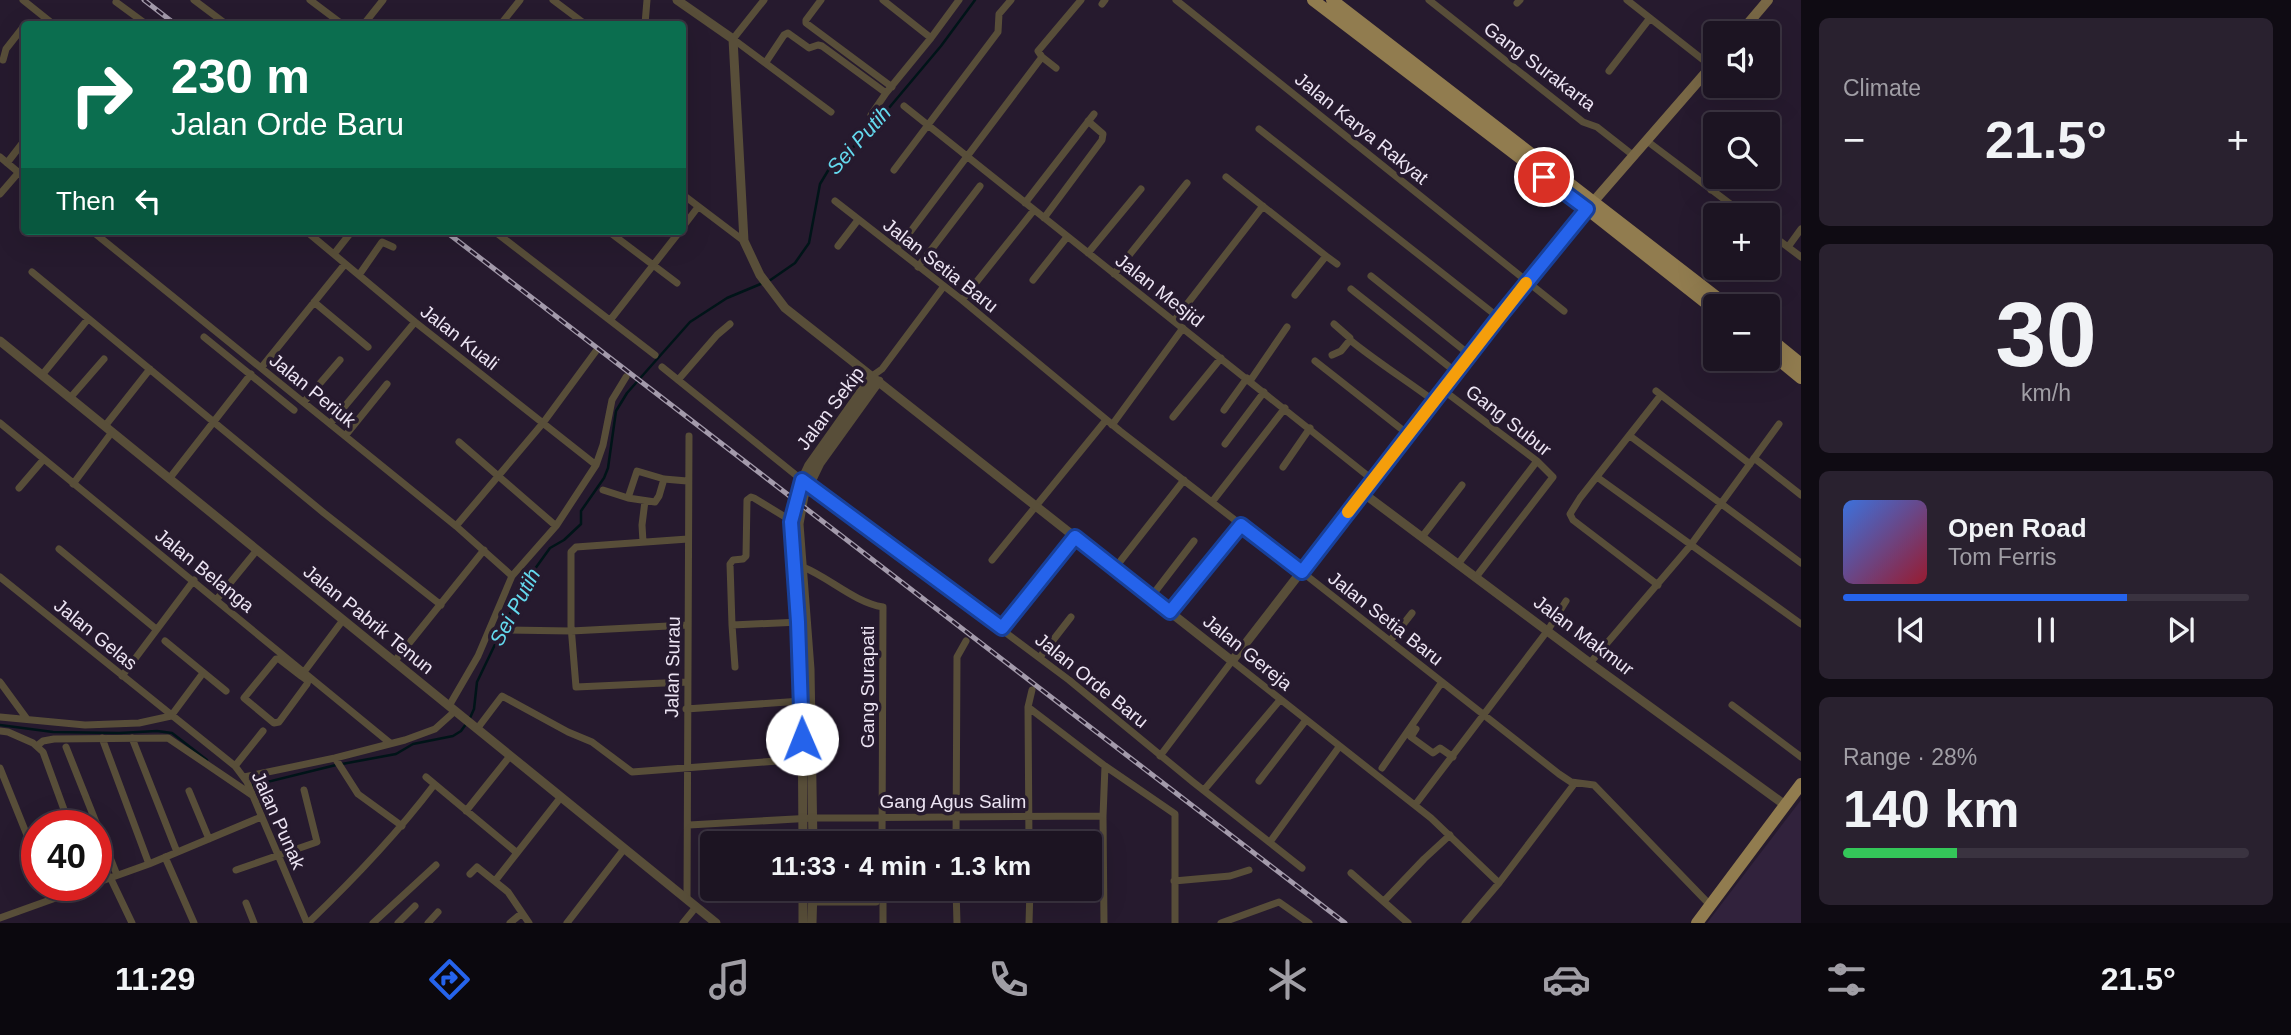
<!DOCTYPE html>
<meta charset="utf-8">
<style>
body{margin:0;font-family:Arial,sans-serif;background:#29212f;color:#f1f3f6;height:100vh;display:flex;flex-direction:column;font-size:26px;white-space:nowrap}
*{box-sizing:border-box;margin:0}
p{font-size:23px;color:#a09ea5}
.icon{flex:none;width:38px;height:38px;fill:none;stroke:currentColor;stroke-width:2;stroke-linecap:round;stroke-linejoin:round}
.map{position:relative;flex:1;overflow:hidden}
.details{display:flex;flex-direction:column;gap:18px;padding:18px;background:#0f0b13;width:490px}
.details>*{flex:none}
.hud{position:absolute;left:21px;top:21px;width:665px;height:214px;border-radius:7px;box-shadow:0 7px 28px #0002,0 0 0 2px #3a3340;background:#0b6e4f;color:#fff;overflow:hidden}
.tools{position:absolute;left:1703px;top:21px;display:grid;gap:14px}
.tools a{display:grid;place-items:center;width:77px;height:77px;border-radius:7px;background:#1c1422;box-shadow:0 7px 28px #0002,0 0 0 2px #3a3340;font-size:35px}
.speed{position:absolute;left:21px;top:810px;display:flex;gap:14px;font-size:35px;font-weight:700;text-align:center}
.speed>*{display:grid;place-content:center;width:91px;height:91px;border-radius:50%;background:#1c1422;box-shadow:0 7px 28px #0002,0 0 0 2px #3a3340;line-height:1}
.speed .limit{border:10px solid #d22;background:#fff;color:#111}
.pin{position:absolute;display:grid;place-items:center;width:60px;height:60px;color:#fff;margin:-30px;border:4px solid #fff;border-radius:50%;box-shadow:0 2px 7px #0007}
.me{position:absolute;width:77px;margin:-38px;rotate:359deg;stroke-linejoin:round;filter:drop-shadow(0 0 5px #0008)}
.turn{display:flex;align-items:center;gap:24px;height:147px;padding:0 35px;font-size:32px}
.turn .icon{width:91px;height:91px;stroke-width:2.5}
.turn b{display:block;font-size:49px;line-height:60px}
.then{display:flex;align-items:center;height:66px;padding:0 35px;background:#0003;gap:14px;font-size:26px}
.big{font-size:52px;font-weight:800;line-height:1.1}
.details .tile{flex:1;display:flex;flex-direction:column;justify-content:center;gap:10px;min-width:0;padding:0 24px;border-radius:10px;background:#29212f}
.details .dial{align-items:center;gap:0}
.dial b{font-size:91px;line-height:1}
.song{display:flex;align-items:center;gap:21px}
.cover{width:84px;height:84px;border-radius:10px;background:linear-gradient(135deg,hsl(220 70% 55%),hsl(350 70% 35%))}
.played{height:7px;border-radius:4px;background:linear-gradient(90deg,#2563eb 70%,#3a3340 70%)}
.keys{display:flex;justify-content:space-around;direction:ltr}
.heat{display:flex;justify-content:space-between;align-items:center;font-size:38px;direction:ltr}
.charge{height:10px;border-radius:5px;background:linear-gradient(90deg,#34c759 28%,#3a3340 0)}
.trip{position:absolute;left:700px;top:831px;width:402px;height:70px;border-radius:7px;background:#1c1422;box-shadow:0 7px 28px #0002,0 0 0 2px #3a3340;font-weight:800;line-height:70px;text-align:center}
.tab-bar{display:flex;height:112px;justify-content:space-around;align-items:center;background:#0b080e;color:#a09ea5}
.tab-bar .icon{width:49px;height:49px}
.tab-bar .selected{color:#2563eb}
.tab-bar b{font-size:32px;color:#f1f3f6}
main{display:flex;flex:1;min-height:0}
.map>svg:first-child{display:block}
.built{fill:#31223c}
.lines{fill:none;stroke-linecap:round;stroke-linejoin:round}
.stream{stroke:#001418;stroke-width:2.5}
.minor{stroke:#584e39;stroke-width:7}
.tertiary{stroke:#584e39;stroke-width:9}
.secondary{stroke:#796846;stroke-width:10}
.primary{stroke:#917c4f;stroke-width:12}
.rail-casing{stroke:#a39aab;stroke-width:5}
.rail{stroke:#261a2e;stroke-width:2.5;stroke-dasharray:8;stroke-linecap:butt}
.route-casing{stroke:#184099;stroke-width:18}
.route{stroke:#2563eb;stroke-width:12}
.slow{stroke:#f59e0b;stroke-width:12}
.labels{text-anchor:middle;stroke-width:7;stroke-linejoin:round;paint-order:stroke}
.street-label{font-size:19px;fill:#ece4f3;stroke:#261a2e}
.water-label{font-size:21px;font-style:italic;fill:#64d9ee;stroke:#261a2e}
</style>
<main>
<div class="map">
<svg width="1801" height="923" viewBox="0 0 1801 923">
<rect width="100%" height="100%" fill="#261a2e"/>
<path class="built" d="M 1801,800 L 1801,923 L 1707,923 Z"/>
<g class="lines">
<path class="stream" d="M 769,281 L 795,263 L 809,243 L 820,184 L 832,164 L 862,140 L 941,46 L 975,0
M 470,718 L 474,709 L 477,682 L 524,584 L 550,548 L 564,540 L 581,524 L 581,511 L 604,478 L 608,468 L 616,411 L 627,393 L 690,322 L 727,298 L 763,283
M 0,725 L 53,732 L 119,733 L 157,731 L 172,733 L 207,760
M 342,764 L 396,754 L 413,744 L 453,736 L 461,731 L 466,724
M 251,786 L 336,765"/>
<path class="minor" d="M 23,0 L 53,24
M 194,0 L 226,24
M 310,0 L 342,24
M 553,0 L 585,24
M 764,0 L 733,39 L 831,112
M 821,0 L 806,20 L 806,23 L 892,87
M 883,0 L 931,38
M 1176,0 L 1564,311
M 1429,0 L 1583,122 L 1597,127 L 1634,156
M 1627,0 L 1711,66
M 116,2 L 146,24
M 1517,3 L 1520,0
M 1102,4 L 1105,0
M 364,24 L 383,0
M 501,24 L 520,0
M 645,24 L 647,0
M 3,60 L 6,49 L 24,26
M 766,62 L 784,35 L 788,33 L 809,48 L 818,45 L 822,46 L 886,93 L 931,38 L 959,0
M 1056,68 L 1042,57 L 1038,51 L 1081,0
M 1609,71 L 1650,18
M 904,106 L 1373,480
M 871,115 L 886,93
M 1259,129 L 1498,317
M 1647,141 L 1745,215
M 0,157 L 24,177
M 7,163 L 24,141
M 894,170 L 998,32 L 999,14 L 1011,0
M 1226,177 L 1326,256
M 1711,190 L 1720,177
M 0,194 L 19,172
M 682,194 L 744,241
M 835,201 L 962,300 L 1120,431 L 1302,572 L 1559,774 L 1571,782 L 1594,785 L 1710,905
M 1025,203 L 1094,114
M 1044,218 L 1102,140 L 1103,134 L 1088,121
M 682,228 L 698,207
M 92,231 L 456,526 L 512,576
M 306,231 L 415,322 L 596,465
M 494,231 L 655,355
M 608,231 L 677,283
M 1768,232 L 1801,257
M 901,244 L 1042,57
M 838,246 L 858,220
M 1788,247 L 1801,229
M 1088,253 L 1141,189
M 334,254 L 352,231
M 918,267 L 980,186
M 32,272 L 324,513 L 441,605
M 1114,274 L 1187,183
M 359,275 L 382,242 L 393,247
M 1371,276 L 1470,355
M 1033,280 L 1067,237
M 1351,289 L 1457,373
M 1295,295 L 1326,256 L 1337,264
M 962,300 L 1034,210
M 314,302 L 368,347
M 611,319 L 680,231
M 1174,321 L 1263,206
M 1334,324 L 1350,338 L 1350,340 C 1377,362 1406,380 1434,401
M 204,337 L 294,410
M 1332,355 L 1341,351 L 1350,340
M 1315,361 L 1409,435
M 662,367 L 802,480 L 1069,680 L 1193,782 L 1302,868
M 261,368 L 345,264
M 42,375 L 88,319
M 872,376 L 882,369 L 944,286
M 678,380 L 717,335 L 730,324
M 1250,381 L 1287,327
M 1443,390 L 1537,461 L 1553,477 L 1476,577
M 1656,391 L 1750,464
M 70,398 L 104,359
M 304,402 L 340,360
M 1224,410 L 1247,378
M 1173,417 L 1221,358
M 0,423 L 390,743
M 330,424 L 415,322
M 1112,425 L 1183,328
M 105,426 L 150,369
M 345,436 L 387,384
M 1630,436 L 1801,563
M 459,442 L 556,526
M 1225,444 L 1264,392
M 1754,458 L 1801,495
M 1283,467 L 1310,428
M 1597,477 L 1801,624
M 169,479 L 251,374
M 73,484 L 112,432
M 19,488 L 43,460
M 603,490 L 628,498 L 655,502 L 659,496 L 664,479
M 628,498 L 637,471 L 664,479 L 687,481
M 1212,502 L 1285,408
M 456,526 L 543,423 L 596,351
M 1422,537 L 1462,485
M 643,542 L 642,525 L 645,501
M 59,549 L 156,629
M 992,560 L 1106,420
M 1458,564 L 1537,461
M 803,567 C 830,578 854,602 883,607 L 882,844
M 1115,568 L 1184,480
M 0,577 L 235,766 L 247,782 L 307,923
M 1658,585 L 1573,520 L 1570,514 L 1580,498 L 1661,395
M 1151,597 L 1194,541
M 217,599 L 257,550
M 1170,612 L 1242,525
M 732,625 L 730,564 L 733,560 L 743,559 L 746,556 L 747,500 L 751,497 L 754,498 L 795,523
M 1002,628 L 1075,537
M 504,630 L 571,631 L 688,625
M 165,641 L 226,691
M 1390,641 L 1412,613
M 1040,657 L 1071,617
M 394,662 L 484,550
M 1590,663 L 1690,546 L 1779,424
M 735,667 L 732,625 L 800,622
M 122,676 L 194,580
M 301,676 L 308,681 L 307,684 L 279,722 L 274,723 L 244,698 L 276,659 L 279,659 L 301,676 L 343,620
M 0,682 L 27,719
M 686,682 L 576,687 L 571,626 L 571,552 L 576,547 L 688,539
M 1732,705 L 1801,757
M 449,706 L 478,656 L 512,576 L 556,526 L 596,465 L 603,445 L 612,400 L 626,377
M 1028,707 L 1032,690
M 686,709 L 802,701
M 171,716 L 203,673
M 0,717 L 85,725 L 139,723 L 171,716
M 477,729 L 502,696 L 568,732 L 592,742 L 632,772 L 803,759
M 1416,729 L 1411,737 L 1433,753 L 1440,748 L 1453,757
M 0,731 L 8,732 L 33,743 L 43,752 L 70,826
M 102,738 L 149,864
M 132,738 L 177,852
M 38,745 L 43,741 L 54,739 L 168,738 L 252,795
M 66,747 L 117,875
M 1160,756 L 1232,661 L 1431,818 L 1499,883
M 335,758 L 358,794 L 402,826
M 235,766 L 263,731
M 0,768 L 37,860
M 1382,768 L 1442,682
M 244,777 L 335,758 L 405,740 L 435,729 L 455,711
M 426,777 L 516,852
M 1259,781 L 1306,720
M 1204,790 L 1280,700
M 189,791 L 209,839
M 1415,805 L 1548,630 L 1566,601
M 466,811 L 510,756
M 689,825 L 813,818 L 1103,816
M 1270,842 L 1339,747
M 956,844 L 957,657 L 966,641
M 1029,844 L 1028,707 L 1105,766 L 1175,814 L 1175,923
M 165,857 L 194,923
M 236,870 L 317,842 L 304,790
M 1351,873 L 1408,923
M 470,874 L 477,867 L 508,892 L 529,923
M 110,877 L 132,923
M 495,881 L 561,797
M 1174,881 L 1230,876 L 1249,870
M 96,883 L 149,864 L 261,817
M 47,886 L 52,898
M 883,889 L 883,923
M 956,889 L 957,923
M 687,899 L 689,436
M 1384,901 L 1424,859 L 1450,835
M 813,902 L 876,902
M 246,903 L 254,923
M 0,918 L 89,886
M 308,923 C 354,879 396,835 434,785
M 373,923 L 436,865
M 398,923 L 415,906
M 428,923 L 438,912
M 510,923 L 522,913
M 567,923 L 624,849
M 683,923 L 696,907
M 1029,923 L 1030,889
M 1104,923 L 1103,816 L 1105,766
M 1221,923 L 1279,902 L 1309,923
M 1465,923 L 1499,883 L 1575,783"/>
<path class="tertiary" d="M 677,0 L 733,39 L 744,241 L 760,275 L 785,308 L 1232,661 L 1498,317 L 1587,209
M 0,341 L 716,923
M 1363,493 L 1590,663 L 1785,805
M 803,844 L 802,701 L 791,522 L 802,480 L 809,465 L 872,376
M 813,844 L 810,669 L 799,524 L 804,496 L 820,463 L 879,381
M 803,923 L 803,889
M 812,923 L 813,889"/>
<path class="secondary" d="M 1740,33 L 1768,0
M 1594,201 L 1715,62"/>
<path class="primary" d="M 1313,0 L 1587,209 L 1715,310
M 1332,0 L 1728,306
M 1768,337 L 1801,364
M 1768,351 L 1801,378
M 1697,923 L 1801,784"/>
<defs>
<path id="rail" d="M 144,0 L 175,24
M 445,231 L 1345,923"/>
</defs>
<use href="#rail" class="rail-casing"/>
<use href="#rail" class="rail"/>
</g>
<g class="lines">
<defs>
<path id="route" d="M 802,739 L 798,622 L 791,522 L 802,480 L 1002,628 L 1075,537 L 1170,612 L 1241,525 L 1302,572 L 1499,317 L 1587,209 L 1544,177"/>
</defs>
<use href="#route" class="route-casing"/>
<use href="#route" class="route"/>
<path class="slow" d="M 1348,512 L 1526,283"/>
</g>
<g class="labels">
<g class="street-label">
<text transform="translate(1540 66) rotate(37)" y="7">Gang Surakarta</text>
<text transform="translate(1362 128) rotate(39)" y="7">Jalan Karya Rakyat</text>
<text transform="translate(941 265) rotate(38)" y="7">Jalan Setia Baru</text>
<text transform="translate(1160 290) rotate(38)" y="7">Jalan Mesjid</text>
<text transform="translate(460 337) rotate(38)" y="7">Jalan Kuali</text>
<text transform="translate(313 390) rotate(39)" y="7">Jalan Periuk</text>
<text transform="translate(830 408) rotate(-53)" y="7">Jalan Sekip</text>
<text transform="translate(1509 420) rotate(38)" y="7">Gang Subur</text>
<text transform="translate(205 570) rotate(39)" y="7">Jalan Belanga</text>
<text transform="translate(1386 618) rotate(38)" y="7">Jalan Setia Baru</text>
<text transform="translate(369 619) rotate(39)" y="7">Jalan Pabrik Tenun</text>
<text transform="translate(96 634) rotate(39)" y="7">Jalan Gelas</text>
<text transform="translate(1584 635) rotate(37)" y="7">Jalan Makmur</text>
<text transform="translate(1248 652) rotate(39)" y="7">Jalan Gereja</text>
<text transform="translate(672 667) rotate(-89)" y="7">Jalan Surau</text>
<text transform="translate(1092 680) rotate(39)" y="7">Jalan Orde Baru</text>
<text transform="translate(867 687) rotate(-90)" y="7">Gang Surapati</text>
<text x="953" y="808">Gang Agus Salim</text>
<text transform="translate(279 820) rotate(66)" y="7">Jalan Punak</text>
</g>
<g class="water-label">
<text transform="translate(859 140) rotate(-48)" y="7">Sei Putih</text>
<text transform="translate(515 607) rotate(-62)" y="7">Sei Putih</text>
</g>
</g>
</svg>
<div class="tools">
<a><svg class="icon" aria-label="sound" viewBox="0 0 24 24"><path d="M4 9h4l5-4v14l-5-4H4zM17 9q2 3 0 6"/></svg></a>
<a><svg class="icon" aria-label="search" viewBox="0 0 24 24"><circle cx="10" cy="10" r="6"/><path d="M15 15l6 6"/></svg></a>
<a>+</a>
<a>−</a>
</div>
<div class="speed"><div class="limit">40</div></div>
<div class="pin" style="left:1544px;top:177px;background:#d93025"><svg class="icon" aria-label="arrive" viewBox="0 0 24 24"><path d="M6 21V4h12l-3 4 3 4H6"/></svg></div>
<svg class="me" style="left:802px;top:739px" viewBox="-20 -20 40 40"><circle r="19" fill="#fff"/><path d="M0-13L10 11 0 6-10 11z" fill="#2563eb"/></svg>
<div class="trip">11:33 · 4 min · 1.3 km</div>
<div class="hud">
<div class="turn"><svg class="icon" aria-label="right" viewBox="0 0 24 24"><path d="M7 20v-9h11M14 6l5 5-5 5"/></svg><div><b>230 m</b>Jalan Orde Baru</div></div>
<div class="then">Then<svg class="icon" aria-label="left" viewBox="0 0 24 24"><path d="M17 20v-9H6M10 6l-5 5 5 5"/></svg></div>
</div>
</div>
<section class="details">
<div class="tile"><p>Climate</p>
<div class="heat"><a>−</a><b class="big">21.5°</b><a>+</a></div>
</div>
<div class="tile dial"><b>30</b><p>km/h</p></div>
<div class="tile">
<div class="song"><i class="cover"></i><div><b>Open Road</b><p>Tom Ferris</p></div></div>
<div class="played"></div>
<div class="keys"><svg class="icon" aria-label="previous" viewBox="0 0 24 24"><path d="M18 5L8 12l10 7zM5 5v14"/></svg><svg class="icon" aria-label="pause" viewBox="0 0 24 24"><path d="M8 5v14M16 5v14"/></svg><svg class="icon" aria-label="next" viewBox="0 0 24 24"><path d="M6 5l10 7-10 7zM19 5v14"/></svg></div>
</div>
<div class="tile"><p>Range · 28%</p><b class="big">140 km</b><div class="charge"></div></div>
</section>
</main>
<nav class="tab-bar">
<b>11:29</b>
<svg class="icon selected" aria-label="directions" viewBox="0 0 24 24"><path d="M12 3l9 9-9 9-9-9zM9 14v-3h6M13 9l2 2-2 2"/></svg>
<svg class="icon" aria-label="music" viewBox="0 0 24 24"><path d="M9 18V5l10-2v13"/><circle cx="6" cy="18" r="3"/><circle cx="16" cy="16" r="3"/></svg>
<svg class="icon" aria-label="phone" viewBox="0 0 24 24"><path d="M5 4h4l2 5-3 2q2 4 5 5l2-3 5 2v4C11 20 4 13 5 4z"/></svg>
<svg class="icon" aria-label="climate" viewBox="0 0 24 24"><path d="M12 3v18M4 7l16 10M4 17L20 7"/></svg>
<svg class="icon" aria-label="car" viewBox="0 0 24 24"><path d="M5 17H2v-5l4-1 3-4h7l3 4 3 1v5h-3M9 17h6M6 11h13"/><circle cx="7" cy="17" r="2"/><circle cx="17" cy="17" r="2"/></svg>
<svg class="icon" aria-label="filters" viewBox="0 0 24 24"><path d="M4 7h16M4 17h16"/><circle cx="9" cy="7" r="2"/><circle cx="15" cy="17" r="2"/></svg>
<b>21.5°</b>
</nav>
